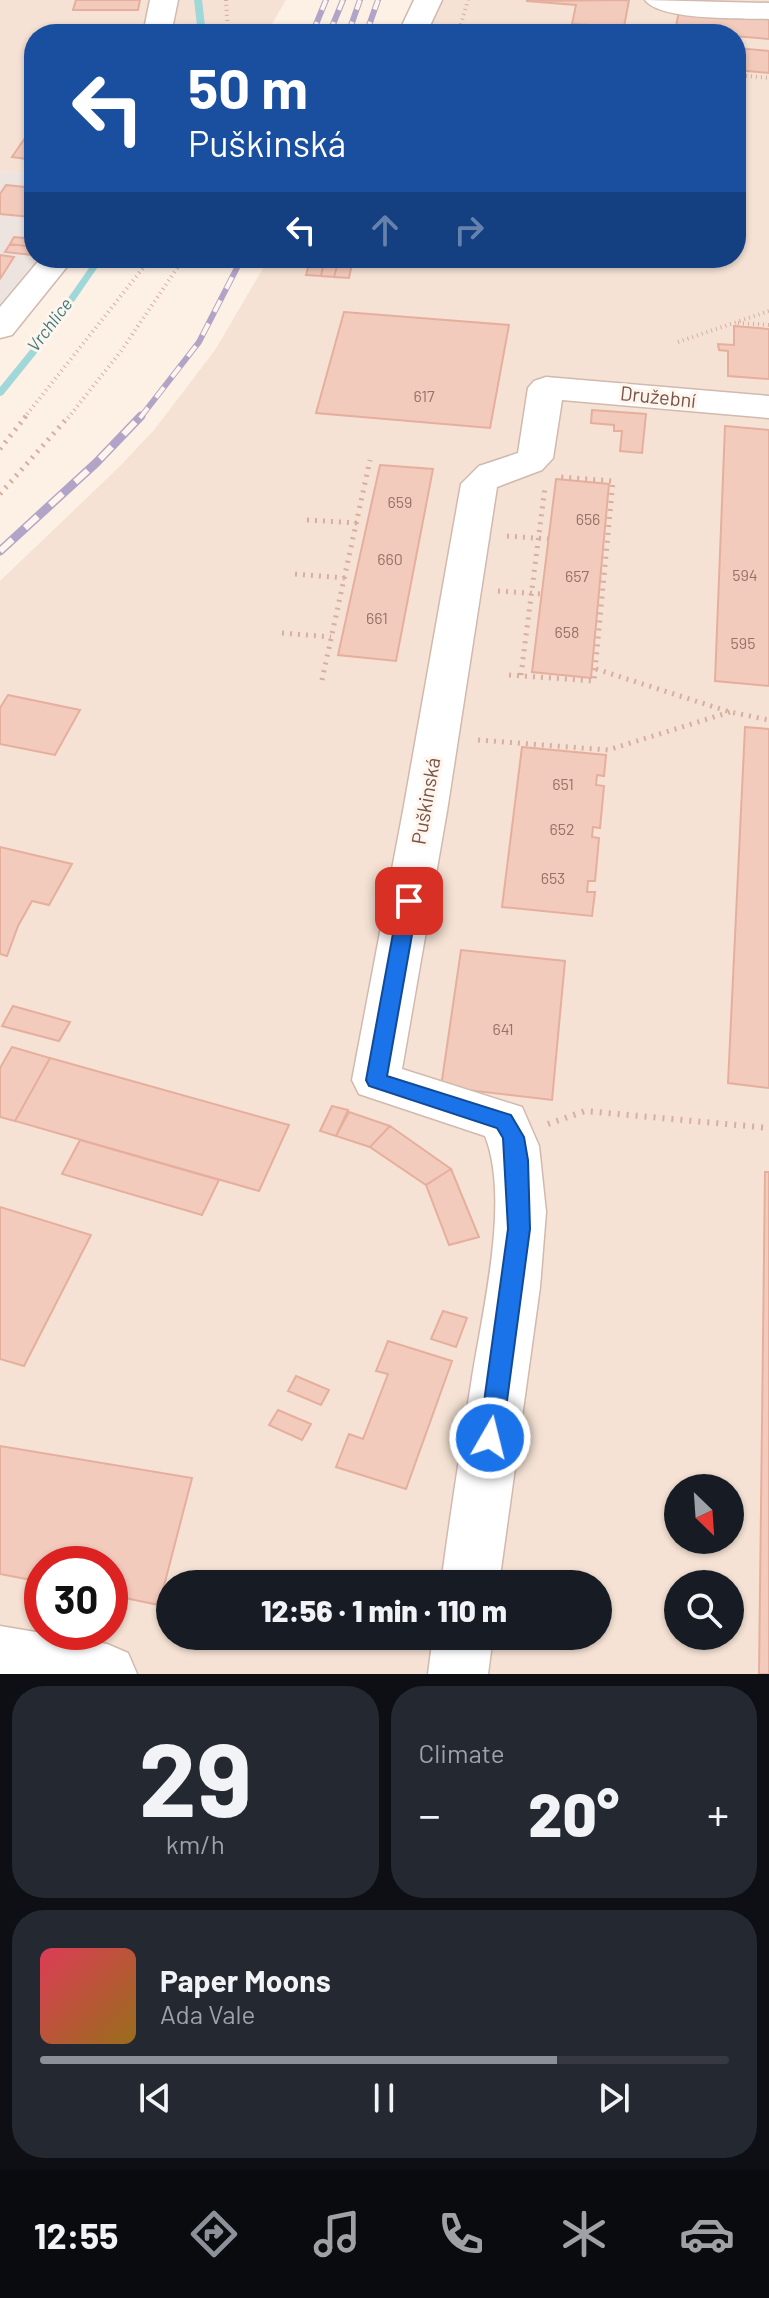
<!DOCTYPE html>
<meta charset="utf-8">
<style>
body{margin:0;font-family:Barlow,sans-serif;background:#242831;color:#f1f3f6;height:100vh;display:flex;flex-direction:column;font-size:30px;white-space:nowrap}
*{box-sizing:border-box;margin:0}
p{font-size:26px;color:#9ea1a6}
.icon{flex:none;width:44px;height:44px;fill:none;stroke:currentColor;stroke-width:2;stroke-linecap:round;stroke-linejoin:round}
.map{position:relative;height:1674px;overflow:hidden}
.side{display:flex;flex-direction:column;gap:12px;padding:12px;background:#0d0f14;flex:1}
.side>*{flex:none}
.guide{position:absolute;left:24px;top:24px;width:722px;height:244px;border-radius:32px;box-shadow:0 2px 6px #0004;background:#1a4fa0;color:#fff;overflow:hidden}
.needle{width:52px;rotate:155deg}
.tools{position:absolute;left:664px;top:1474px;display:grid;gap:16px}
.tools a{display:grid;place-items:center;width:80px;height:80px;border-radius:50%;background:#171b24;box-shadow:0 2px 6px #0004;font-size:40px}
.speed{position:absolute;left:24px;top:1546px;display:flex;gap:16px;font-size:40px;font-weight:700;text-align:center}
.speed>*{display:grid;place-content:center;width:104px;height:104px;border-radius:50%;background:#171b24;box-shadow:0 2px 6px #0004;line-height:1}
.speed .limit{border:12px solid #d22;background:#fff;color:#111}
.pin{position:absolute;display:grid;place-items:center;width:68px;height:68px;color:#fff;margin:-34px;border-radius:16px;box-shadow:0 4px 12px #0006}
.me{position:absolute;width:88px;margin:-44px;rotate:8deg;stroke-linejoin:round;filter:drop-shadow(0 0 6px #0008)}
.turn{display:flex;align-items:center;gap:28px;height:168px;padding:0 32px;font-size:36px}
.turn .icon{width:104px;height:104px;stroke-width:2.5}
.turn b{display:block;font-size:56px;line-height:68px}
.lanes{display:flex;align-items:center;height:76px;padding:0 32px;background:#0003;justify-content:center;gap:40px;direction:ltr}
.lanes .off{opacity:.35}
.big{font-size:60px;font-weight:800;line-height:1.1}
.side .card{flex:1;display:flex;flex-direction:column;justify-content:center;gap:12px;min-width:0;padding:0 28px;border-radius:32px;background:#242831}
.side .dial{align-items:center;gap:0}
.dial b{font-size:104px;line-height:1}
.song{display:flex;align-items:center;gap:24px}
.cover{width:96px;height:96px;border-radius:12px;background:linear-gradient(135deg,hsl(350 70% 55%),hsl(40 70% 35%))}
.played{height:8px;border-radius:4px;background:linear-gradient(90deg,#8c9099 75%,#363941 75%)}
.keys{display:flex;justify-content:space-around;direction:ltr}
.heat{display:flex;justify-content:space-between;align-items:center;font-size:44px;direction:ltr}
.side .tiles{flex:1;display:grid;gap:12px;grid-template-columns:1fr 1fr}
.card:last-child{grid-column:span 2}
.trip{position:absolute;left:156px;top:1570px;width:456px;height:80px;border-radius:40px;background:#171b24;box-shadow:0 2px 6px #0004;font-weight:800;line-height:80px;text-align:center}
.tab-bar{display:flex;height:128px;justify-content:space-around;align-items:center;background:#090b0e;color:#9ea1a6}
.tab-bar .icon{width:56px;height:56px}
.tab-bar .active{color:#8c9099}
.tab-bar b{font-size:36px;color:#f1f3f6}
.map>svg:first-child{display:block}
.residential{fill:#f5e2d4;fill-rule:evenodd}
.industrial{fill:#ede4e0}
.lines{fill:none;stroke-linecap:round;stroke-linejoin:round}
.stream{fill:#a0d8d9;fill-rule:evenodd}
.building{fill:#f3cbbd;stroke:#e6af9d;stroke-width:2}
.minor-casing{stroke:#d1b9ae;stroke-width:3}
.path-far2{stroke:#d8aea0;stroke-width:4;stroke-dasharray:1 4;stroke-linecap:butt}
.path-far1{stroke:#d8aea0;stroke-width:5;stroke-dasharray:2 6;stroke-linecap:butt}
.path{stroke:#d8aea0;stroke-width:6;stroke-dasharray:2 7;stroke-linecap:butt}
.minor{fill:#fff;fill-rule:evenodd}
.rail-far1-casing{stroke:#b2a4c7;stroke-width:6}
.rail-casing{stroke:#b2a4c7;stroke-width:9}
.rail-far1{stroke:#fff5ed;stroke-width:4;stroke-dasharray:13;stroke-linecap:butt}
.rail{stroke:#fff5ed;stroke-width:6;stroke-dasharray:17;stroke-linecap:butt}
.route{fill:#1a73e8;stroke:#114b97;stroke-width:2}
.labels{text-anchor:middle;stroke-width:6;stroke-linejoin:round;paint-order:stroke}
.number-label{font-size:16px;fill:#967267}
.far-water-label{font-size:18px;font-style:italic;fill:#3c7b7d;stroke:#fff5ed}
.street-label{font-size:20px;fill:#77544a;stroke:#fff5ed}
</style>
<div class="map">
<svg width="769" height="1674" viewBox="0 0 769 1674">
<rect width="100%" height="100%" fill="#fdf1e6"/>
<path class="residential" d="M 0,0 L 286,0 L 266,34 L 34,34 L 34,175 L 0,171 Z
M 439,0 L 769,0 L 769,1674 L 0,1674 L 0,581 L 119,467 L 154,430 L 215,350 L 269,258 L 736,258 L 736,34 L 427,34 ZM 678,1488 L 730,1488 L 730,1540 L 678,1540 ZM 42,1564 L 110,1564 L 110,1632 L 42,1632 ZM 170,1584 L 598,1584 L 598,1636 L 170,1636 ZM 678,1584 L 730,1584 L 730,1636 L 678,1636 Z"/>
<path class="industrial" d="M 0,171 L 34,175 L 34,258 L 49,258 L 0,328 Z"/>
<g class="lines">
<path class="stream" d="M 194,0 L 202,0 L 206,34 L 198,34 Z
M 96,258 L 104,258 L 49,338 L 3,395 L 0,396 L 0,387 L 43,334 Z"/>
</g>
<path class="building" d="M 76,0 L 140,0 L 138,10 L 73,10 Z
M 629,0 L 624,27 L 572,24 L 576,5 L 526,1 Z
M 679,11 L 769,18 L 769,39 L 675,31 Z
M 736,48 L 769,51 L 769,73 L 736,70 Z
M 25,138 L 34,139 L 34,160 L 12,157 Z
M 6,185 L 34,188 L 34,212 L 31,217 L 0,214 L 0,194 Z
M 14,237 L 34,239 L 34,247 L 10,244 Z
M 10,244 L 34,247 L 34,252 L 32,255 L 5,252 Z
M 0,255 L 14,257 L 0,279 Z
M 310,261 L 324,262 L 321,276 L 306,275 Z
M 324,262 L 338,263 L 334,277 L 321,276 Z
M 338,263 L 352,264 L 349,278 L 334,277 Z
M 344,312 L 509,325 L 490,428 L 316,413 Z
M 734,326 L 769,329 L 769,379 L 728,376 L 728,351 L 719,350 L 718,344 L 734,345 Z
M 592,410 L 646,414 L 642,453 L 620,451 L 622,431 L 614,431 L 614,425 L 591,423 Z
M 725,426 L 769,430 L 769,686 L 715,681 Z
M 380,465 L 433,469 L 396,661 L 338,655 Z
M 556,479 L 609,484 L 591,678 L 532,672 Z
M 8,695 L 80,710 L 55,755 L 0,744 L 0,708 Z
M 745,727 L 769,729 L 769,1088 L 728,1083 Z
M 522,747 L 606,755 L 604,776 L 597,775 L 596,785 L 604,786 L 600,828 L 593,827 L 592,837 L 599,838 L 595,881 L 588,881 L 587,892 L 595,892 L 592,916 L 502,907 Z
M 0,847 L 72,864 L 49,905 L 32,901 L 18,926 L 7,956 L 0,954 Z
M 461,950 L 565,961 L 552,1100 L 441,1087 Z
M 13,1006 L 70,1022 L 59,1041 L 2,1026 Z
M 12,1047 L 50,1058 L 15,1121 L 0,1117 L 0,1068 Z
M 50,1058 L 289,1125 L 259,1191 L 15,1121 Z
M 332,1106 L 348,1110 L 336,1136 L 320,1131 Z
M 349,1112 L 390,1126 L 370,1147 L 336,1136 Z
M 390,1126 L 451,1169 L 426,1185 L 370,1147 Z
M 80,1140 L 219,1180 L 202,1215 L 62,1174 Z
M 451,1169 L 479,1237 L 449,1245 L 426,1185 Z
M 765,1172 L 769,1172 L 769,1674 L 759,1674 Z
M 0,1207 L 91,1235 L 24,1366 L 0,1359 Z
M 443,1311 L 467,1318 L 456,1347 L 431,1339 Z
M 388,1341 L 452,1361 L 406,1489 L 336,1467 L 349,1434 L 363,1439 L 388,1374 L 376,1371 Z
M 296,1376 L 329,1390 L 321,1405 L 288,1391 Z
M 278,1410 L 311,1424 L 302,1440 L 269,1425 Z
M 0,1446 L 192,1478 L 159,1605 L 110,1595 L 110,1564 L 42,1564 L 42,1582 L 0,1574 Z"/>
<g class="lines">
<defs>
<path id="minor" d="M 150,0 L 178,0 L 171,34 L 143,34 Z
M 414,0 L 442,0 L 426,34 L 398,34 Z
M 645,0 L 769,3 L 769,19 C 743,18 660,21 645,0 Z
M 41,258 L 74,258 L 12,335 L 0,338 L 0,307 Z
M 546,377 L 769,396 L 769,418 L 562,400 L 553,458 L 542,470 L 497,487 L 447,811 L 402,1069 L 522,1107 L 539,1146 L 546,1212 L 540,1287 L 499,1584 L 441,1584 C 450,1517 460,1451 471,1384 C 481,1316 511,1201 485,1136 L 359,1094 L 352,1080 L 403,811 L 461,484 L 479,466 L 518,453 L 528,388 L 534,381 Z
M 0,1626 L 107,1644 L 128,1653 L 137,1674 L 0,1674 Z
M 433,1636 L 493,1636 L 488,1674 L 428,1674 Z"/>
</defs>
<use href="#minor" class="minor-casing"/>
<path class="path-far2" d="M 226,0 L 228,34
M 458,34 L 468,0
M 736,75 L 769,78
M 738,323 L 769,325
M 678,342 L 769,311
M 24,418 L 151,258
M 68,418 L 121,351 L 184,258"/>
<path class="path-far1" d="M 0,449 L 26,416
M 0,494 L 69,416
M 307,520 L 357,523
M 507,536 L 548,539
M 295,574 L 345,578
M 498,591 L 542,594
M 282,633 L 331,637
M 596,669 L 730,712 L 769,720
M 509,675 L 594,681 L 613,481 L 561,477
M 521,675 L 545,487
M 322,680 L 370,460
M 478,740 L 608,750 L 730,712"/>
<path class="path" d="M 548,1124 L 585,1111 L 769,1128"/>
<use href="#minor" class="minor"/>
<defs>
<path id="rail-far1" d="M 312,34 L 326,0
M 329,34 L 343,0
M 348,34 L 360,0
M 366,34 L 378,0
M 140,418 L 199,342 L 242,258"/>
<path id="rail" d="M 0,551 L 96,463 L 141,416"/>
</defs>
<use href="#rail-far1" class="rail-far1-casing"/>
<use href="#rail" class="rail-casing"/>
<use href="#rail-far1" class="rail-far1"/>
<use href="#rail" class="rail"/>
</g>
<path class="route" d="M 409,894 L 418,901 L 387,1076 L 511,1115 L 524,1137 L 528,1160 L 530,1229 L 502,1438 L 499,1445 L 490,1449 L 482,1445 L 479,1438 L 508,1229 L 503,1138 L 497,1128 L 369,1086 L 366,1080 L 399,901 Z"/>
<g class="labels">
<g class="number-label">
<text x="424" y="402">617</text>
<text x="400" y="508">659</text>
<text x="588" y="525">656</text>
<text x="390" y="565">660</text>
<text x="745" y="581">594</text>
<text x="577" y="582">657</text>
<text x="377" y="624">661</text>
<text x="567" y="638">658</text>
<text x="743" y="649">595</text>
<text x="563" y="790">651</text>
<text x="562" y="835">652</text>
<text x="553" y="884">653</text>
<text x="503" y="1035">641</text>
</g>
<g class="far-water-label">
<text transform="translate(50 325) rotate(-53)" y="6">Vrchlice</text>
</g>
<g class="street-label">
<text transform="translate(658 397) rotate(6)" y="7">Družební</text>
<text transform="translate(426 801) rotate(-80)" y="7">Puškinská</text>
</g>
</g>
</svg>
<div class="tools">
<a><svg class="needle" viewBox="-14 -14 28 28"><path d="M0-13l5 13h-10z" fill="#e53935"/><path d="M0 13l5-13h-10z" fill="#9ea1a6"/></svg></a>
<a><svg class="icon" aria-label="search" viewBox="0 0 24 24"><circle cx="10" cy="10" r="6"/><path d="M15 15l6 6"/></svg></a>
</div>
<div class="speed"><div class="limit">30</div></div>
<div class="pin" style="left:409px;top:901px;background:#d93025"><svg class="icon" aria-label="arrive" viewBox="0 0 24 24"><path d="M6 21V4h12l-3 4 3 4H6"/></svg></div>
<svg class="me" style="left:490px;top:1438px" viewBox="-20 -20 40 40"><circle r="17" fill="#1a73e8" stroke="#fff" stroke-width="3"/><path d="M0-11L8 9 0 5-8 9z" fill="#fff"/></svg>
<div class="trip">12:56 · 1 min · 110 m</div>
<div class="guide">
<div class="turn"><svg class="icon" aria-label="left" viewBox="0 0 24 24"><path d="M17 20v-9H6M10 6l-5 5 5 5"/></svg><div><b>50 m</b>Puškinská</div></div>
<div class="lanes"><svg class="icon" aria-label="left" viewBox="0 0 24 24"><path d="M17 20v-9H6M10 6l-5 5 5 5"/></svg><svg class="icon off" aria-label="ahead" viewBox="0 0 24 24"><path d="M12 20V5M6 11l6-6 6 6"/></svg><svg class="icon off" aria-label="right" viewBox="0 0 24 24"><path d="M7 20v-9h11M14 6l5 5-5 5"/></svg></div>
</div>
</div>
<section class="side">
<div class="tiles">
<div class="card dial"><b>29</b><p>km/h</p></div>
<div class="card"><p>Climate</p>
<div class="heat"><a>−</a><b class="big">20°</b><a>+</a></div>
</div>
<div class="card">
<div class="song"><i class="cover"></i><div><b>Paper Moons</b><p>Ada Vale</p></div></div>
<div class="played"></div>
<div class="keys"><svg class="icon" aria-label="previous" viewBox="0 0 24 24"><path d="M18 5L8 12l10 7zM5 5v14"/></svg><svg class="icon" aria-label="pause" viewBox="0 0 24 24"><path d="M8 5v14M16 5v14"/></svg><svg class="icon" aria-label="next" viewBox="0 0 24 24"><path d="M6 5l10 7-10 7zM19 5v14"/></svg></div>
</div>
</div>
</section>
<nav class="tab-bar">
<b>12:55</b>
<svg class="icon active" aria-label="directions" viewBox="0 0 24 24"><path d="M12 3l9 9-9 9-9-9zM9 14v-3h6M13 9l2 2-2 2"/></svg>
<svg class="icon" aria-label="music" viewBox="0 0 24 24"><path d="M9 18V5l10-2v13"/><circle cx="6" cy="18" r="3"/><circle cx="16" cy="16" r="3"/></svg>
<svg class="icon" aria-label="phone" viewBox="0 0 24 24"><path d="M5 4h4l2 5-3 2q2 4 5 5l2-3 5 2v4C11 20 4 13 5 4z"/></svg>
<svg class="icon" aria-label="climate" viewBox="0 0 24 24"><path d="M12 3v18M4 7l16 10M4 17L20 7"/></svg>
<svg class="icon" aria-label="car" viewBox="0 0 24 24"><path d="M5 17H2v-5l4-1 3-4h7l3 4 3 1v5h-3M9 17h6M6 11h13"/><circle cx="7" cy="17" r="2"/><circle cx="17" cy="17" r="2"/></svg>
</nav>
